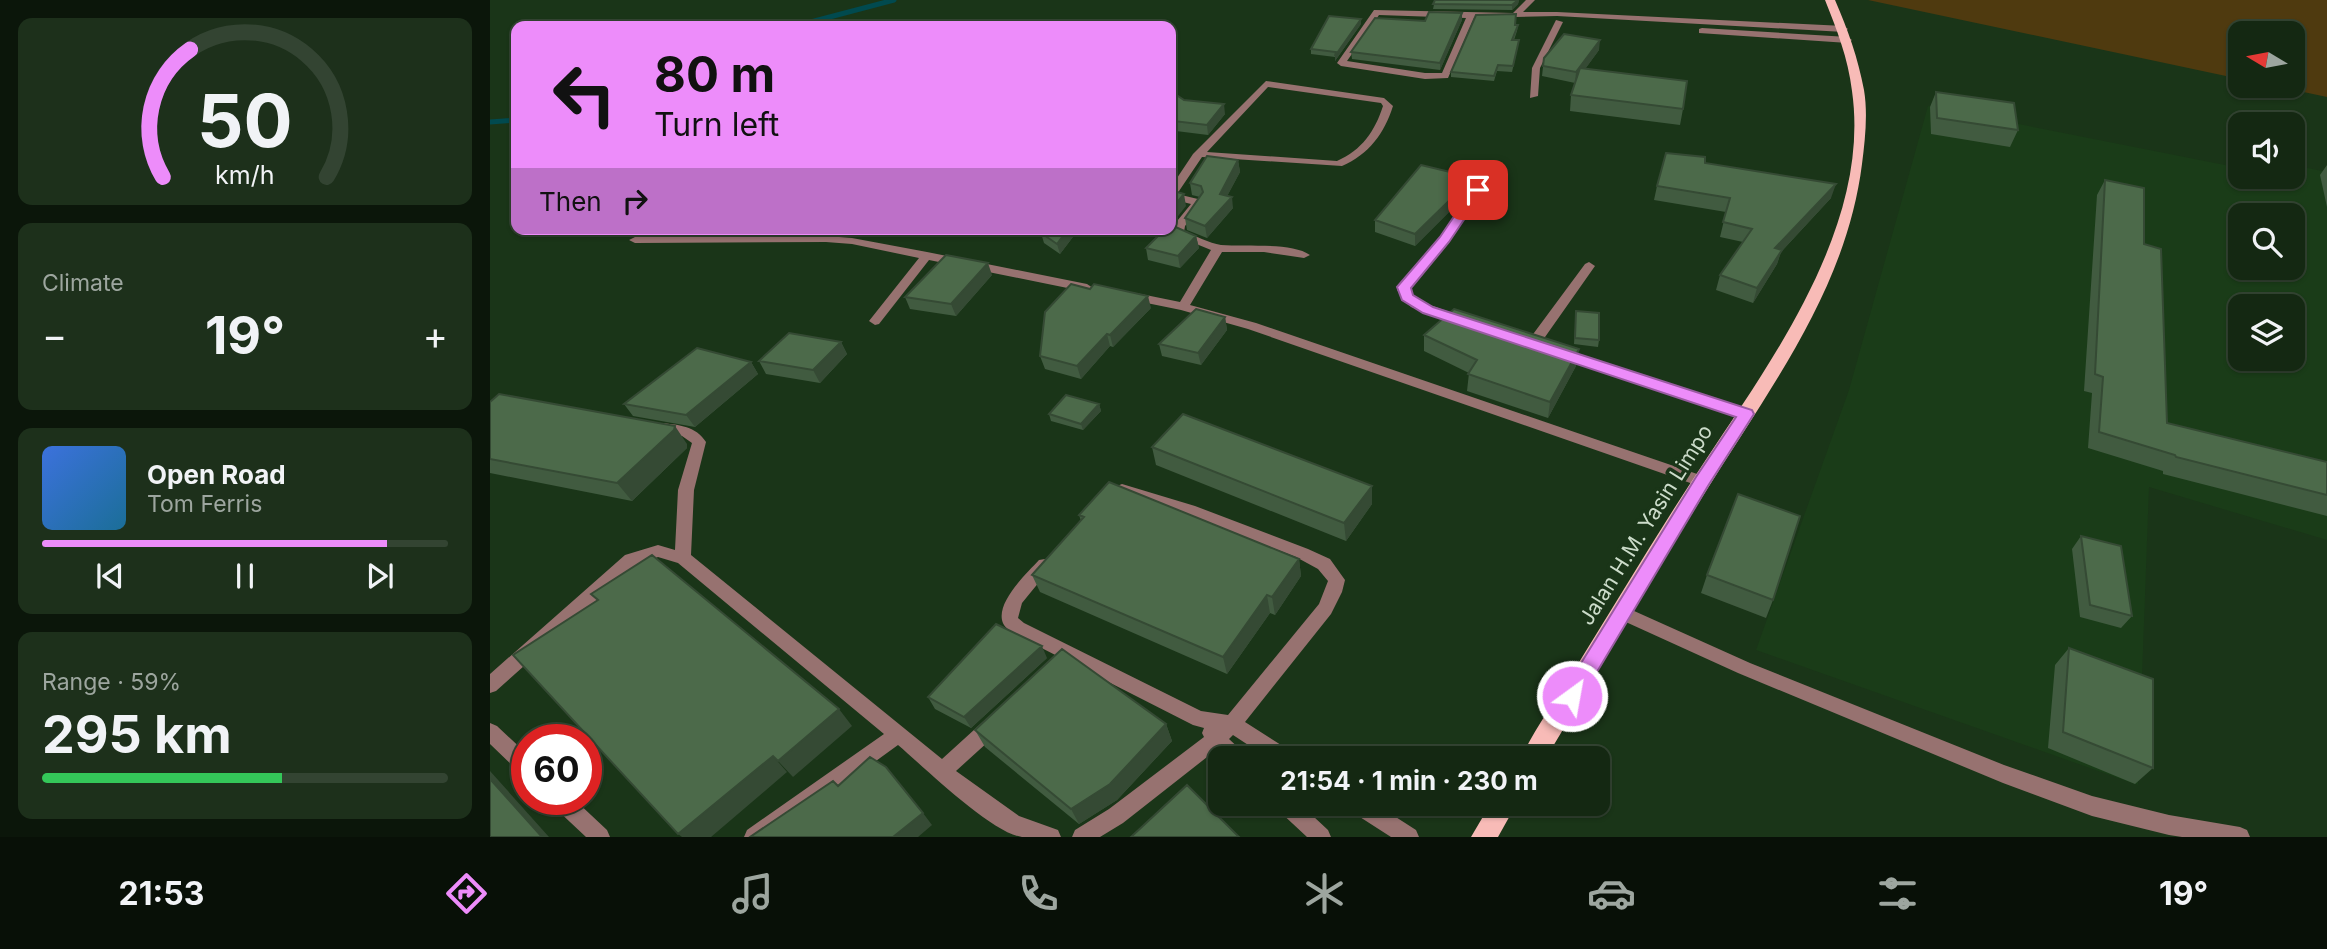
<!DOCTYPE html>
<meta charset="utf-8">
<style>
body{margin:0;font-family:Inter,sans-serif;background:#1d301b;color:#f1f3f6;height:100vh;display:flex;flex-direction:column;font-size:26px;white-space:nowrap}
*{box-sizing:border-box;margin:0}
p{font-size:23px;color:#9da69f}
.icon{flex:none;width:38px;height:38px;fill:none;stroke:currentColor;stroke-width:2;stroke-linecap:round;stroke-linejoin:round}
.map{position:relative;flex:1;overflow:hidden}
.side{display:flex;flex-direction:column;gap:18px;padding:18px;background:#0b160a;width:490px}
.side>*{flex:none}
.banner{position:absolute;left:21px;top:21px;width:665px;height:214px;border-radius:14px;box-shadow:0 2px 5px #0004,0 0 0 2px #334432;background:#ed8cfa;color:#111;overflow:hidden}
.needle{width:46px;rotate:280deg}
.tools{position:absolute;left:1738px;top:21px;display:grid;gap:14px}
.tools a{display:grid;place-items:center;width:77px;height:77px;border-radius:14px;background:#142812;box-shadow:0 2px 5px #0004,0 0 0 2px #334432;font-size:35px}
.speed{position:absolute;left:21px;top:724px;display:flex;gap:14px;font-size:35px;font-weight:700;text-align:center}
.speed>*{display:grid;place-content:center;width:91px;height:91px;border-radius:50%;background:#142812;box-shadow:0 2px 5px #0004,0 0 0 2px #334432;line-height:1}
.speed .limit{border:10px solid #d22;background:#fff;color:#111}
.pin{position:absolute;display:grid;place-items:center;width:60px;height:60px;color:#fff;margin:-30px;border-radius:14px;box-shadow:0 4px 10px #0006}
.me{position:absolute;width:77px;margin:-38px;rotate:32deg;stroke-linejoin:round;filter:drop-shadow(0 0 5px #0008)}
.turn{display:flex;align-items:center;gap:24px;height:147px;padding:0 28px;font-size:32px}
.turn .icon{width:91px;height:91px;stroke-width:2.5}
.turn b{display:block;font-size:49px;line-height:60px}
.then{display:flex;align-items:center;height:66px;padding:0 28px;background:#0003;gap:14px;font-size:26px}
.big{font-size:52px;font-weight:700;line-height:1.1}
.side .card{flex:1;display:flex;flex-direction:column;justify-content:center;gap:10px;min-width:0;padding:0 24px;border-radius:14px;background:#1d301b}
.side .dial{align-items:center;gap:0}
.dial svg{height:182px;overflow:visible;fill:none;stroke:#334432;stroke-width:7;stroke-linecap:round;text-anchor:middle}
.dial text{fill:#f1f3f6;stroke:none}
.song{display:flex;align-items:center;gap:21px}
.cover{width:84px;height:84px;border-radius:10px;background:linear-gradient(135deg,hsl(220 70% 55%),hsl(200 70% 35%))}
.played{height:7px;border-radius:4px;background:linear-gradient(90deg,#ed8cfa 85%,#334432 85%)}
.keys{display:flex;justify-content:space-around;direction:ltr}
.heat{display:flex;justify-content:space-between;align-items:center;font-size:38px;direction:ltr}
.charge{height:10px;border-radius:5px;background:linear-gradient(90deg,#34c759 59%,#334432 0)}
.trip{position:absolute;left:718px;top:746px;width:402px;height:70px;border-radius:14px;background:#142812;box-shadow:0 2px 5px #0004,0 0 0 2px #334432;font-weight:700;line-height:70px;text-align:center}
.menu{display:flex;height:112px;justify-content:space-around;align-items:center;background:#081007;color:#9da69f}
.menu .icon{width:49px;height:49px}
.menu .on{color:#ed8cfa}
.menu b{font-size:32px;color:#f1f3f6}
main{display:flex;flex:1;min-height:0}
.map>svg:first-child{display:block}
.built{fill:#1a3c18;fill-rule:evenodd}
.green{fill:#4f3a0f}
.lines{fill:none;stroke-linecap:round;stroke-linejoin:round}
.stream{stroke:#014a4f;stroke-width:5}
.minor{fill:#977270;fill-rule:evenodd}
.primary{fill:#f8bbb7;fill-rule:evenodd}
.wall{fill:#415b40}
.shaded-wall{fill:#354a34}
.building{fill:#4c6a4a;stroke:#354a34;stroke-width:2}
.route{fill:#ed8cfa;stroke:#9a5ba2;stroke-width:2}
.labels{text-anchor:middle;stroke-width:7;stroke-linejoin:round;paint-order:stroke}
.street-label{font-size:21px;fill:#ccdcca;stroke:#1a3518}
</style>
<main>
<section class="side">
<div class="card dial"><svg viewBox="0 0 100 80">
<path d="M14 69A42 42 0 1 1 86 69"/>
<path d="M14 69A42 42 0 0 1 26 13" stroke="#ed8cfa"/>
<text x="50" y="56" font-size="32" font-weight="700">50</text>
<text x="50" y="72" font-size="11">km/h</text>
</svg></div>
<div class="card"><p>Climate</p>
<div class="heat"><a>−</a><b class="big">19°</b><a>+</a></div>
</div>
<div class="card">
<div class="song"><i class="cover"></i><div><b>Open Road</b><p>Tom Ferris</p></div></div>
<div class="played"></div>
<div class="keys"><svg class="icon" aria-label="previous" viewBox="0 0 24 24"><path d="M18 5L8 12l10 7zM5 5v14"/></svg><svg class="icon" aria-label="pause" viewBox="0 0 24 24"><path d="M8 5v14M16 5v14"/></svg><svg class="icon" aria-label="next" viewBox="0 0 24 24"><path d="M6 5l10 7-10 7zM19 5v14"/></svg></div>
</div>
<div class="card"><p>Range · 59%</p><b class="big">295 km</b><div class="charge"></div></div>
</section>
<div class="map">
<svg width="1837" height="837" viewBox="0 0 1837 837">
<rect width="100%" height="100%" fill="#1a3518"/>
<path class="built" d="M 1438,106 L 1750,168 L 1750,177 L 1802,177 L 1803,165 L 1837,172 L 1837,540 L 1659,487 L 1648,785 L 1266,650 L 1359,390 ZM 1750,215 L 1802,215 L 1802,268 L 1750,268 ZM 1750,306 L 1802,306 L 1802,359 L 1750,359 Z"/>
<path class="green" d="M 1378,0 L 1837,0 L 1837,97 L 1785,86 L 1802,86 L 1802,33 L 1750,33 L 1750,79 Z"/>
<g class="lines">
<path class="stream" d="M 236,26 L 313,24 L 404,0
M 0,122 L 26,120"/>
<path class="minor" d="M 1036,0 L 1045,0 L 1033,12 L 1067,12 L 1354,26 L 1358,29 L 1354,32 L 1067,16 L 984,18 L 958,78 L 935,79 L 851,66 L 847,63 L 884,10 L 1023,13 ZM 889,15 L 976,18 L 952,73 L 935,73 L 857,61 Z
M 1066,20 L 1073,22 L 1050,68 L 1048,96 L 1040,98 L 1042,68 Z
M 1212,28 L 1358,37 L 1362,40 L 1358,43 L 1209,33 L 1209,29 Z
M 776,81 L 894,98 L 903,106 C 894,134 879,154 852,166 L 712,157 L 687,194 L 712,200 L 713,202 L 695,226 L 694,232 C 706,236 719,243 731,245 C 754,247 802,242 820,255 L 814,258 L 774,252 L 732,252 L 700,305 L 766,323 L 1216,477 L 1218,481 L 1216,485 L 1206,485 L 758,329 L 691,310 L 637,299 L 635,296 L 637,293 L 641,292 L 690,302 L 721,250 L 682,234 L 683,226 L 701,204 L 681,199 L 681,187 L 703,154 ZM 778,87 L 891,103 L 893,106 C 885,131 872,150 847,161 L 717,152 Z
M 988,187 L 993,190 L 958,241 L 919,290 L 929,301 L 976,318 L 978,321 L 972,325 L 921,307 L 907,290 L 950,237 L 984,188 Z
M 336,236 L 362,238 L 437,252 L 597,284 L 603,288 L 597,292 L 439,260 L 389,324 L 385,325 L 379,321 L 429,258 L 362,244 L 336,242 L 145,243 L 139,240 L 145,237 Z
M 1099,262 L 1105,266 L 1048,347 L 1038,347 L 1037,344 L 1038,341 L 1095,264 Z
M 1071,350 L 1261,411 L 1263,414 L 1256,419 L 1251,417 L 1066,357 L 1064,354 Z
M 172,423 C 189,425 206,426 216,442 L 204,490 L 201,555 L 452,759 L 496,719 L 503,717 L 510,719 L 512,725 L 510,731 L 466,771 L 529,816 L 568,830 L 571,837 C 559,837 545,837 532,837 C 501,833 434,767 408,745 L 281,837 L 254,837 L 257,830 L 394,734 L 188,563 L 168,557 L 147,565 L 6,691 L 0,693 L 0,674 L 135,555 L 168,545 L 185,550 L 188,490 L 202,443 L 192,436 L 167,432 L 165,428 Z
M 632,484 L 705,506 L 818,549 L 840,559 L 855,580 L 852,592 L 841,614 L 755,722 L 802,752 L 804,758 L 778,758 L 743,735 L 739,739 L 753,752 L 755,758 L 733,758 L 726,750 L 633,823 L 610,837 L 582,837 L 585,830 L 619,809 L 714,737 L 712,733 L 714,728 L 703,725 L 522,633 C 518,629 513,626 512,620 C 508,600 537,573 549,560 L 555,559 L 561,560 L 563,565 L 532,603 L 528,618 L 534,623 L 711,711 L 738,715 L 829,604 L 838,581 L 828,569 L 806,557 L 696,515 L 627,494 L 624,490 L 627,486 Z
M 1133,606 L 1260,663 L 1514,765 L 1602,796 L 1679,815 L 1750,827 L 1757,830 L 1760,837 L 1692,837 L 1679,835 L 1602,816 L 1513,783 L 1248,673 L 1127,618 L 1125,613 L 1127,608 Z
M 0,723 L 7,726 L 37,754 L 37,776 L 30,773 L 0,744 Z
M 61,800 L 85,800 L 117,830 L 120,837 L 96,837 L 64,807 Z
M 785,803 L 809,803 L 838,830 L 841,837 L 817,837 L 788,810 Z
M 856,803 L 884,803 L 926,830 L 929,837 L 901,837 L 859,810 Z"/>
<path class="primary" d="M 1335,0 L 1345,0 C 1358,30 1368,58 1374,90 C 1378,114 1375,140 1372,164 C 1356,292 1276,393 1211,499 C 1158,584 1108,672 1056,758 L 1031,758 C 1045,728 1066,700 1083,672 C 1127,601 1169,530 1215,461 C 1284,357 1381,224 1362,91 C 1358,58 1347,30 1335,0 Z
M 1001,803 L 1027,803 L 1008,837 L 981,837 Z"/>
</g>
<path class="wall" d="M 945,0 L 1029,0 L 1028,4 L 1022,10 L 943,9 Z
M 972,13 L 972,20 L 950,70 L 862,59 L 861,52 L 935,21 Z
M 871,24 L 845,61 L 845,57 L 821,54 L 821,49 Z
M 1025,25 L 1028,25 L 1027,31 L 1024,40 L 1028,46 L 1022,72 L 1007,71 L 1004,81 L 961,77 L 961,72 Z
M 1109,50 L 1095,69 L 1193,109 L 1190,125 L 1080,111 L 1081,95 L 1085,83 L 1052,76 L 1054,58 Z
M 1446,92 L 1528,130 L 1520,147 L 1441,134 L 1440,107 Z
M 681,98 L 694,100 L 735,114 L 718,135 L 686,131 L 681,140 Z
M 748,160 L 750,172 L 737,196 L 743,208 L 717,238 L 697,230 L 695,218 L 710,197 L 702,195 L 700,183 Z
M 1215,163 L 1341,198 L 1291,252 L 1287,264 L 1263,303 L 1226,290 L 1230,275 L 1253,242 L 1230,237 L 1236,212 L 1164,200 L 1167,186 Z
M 1837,165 L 1837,207 L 1830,175 Z
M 977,176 L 976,187 L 966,199 L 966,205 L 925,246 L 885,232 L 885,220 Z
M 1615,180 L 1654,244 L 1677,423 L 1837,462 L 1837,516 L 1673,474 L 1673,471 L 1598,448 L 1602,393 L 1594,391 L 1607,195 Z
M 589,229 L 570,254 L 554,243 L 551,233 Z
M 706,236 L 709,248 L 690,268 L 658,260 L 656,248 Z
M 502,275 L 466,316 L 420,309 L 415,297 Z
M 661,308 L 623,347 L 620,346 L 591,379 L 555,369 L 550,356 Z
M 1086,311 L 1109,340 L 1108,347 L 1084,344 Z
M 735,317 L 737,330 L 711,365 L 672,356 L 669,344 Z
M 934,335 L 1089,349 L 1086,366 L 1058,418 L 977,391 L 979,373 L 934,351 Z
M 351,342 L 357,354 L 330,383 L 276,374 L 269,361 Z
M 261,362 L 268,374 L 205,427 L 143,416 L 134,404 Z
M 0,402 L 197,444 L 197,448 L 142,501 L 0,473 Z
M 609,404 L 611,411 L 593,430 L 561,421 L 559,414 Z
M 662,447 L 882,486 L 882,504 L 856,541 L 666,465 Z
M 589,515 L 809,559 L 811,576 L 785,615 L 780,613 L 737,674 L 550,592 L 542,575 L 591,521 Z
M 1591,536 L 1642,616 L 1631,628 L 1590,617 L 1582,549 Z
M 1217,575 L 1283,600 L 1276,618 L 1211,593 Z
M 1579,648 L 1663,768 L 1645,784 L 1558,748 L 1565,665 Z
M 557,658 L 481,728 L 445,709 L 438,697 Z
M 676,724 L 682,741 L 627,800 L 589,824 L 495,747 L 485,730 Z"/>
<path class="shaded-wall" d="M 1028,0 L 1029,0 L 1028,4 L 1022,10 L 1022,5 Z
M 972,13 L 972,20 L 950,70 L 950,63 Z
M 871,19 L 871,24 L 845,61 L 845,56 Z
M 1110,40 L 1109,50 L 1085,83 L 1086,72 Z
M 734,104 L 735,114 L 718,135 L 717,125 Z
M 684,121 L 686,131 L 681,140 L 681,127 Z
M 748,160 L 750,172 L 732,206 L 730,194 Z
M 977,176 L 976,187 L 966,199 L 966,205 L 925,246 L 925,234 L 963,192 Z
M 1346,184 L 1341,198 L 1291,252 L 1287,264 L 1263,303 L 1267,288 L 1285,248 Z
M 694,194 L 696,206 L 681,225 L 681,210 Z
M 742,197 L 743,208 L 717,238 L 715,226 Z
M 578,229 L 589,229 L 570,254 L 567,244 Z
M 706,236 L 709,248 L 690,268 L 688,256 Z
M 498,263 L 502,275 L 466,316 L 461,304 Z
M 658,296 L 661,308 L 623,347 L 620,335 Z
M 735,317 L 737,330 L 711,365 L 708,353 Z
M 617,334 L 620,346 L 591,379 L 587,366 Z
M 351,342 L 357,354 L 330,383 L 323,370 Z
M 1089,349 L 1086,366 L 1058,418 L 1060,402 Z
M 261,362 L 268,374 L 205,427 L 196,415 Z
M 609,404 L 611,411 L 593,430 L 591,424 Z
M 185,426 L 197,444 L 197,448 L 142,501 L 127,483 Z
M 882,486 L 882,504 L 856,541 L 854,523 Z
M 809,559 L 811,576 L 785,615 L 782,597 Z
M 777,595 L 780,613 L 737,674 L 733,657 Z
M 552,646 L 557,658 L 481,728 L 474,717 Z
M 349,709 L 362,726 L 303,777 L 288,761 Z
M 676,724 L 682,741 L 627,800 L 589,824 L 581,809 Z
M 283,756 L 297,772 L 221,837 L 192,837 L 188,834 Z
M 0,771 L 59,837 L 52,837 L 0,779 Z
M 433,813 L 442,825 L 428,837 L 403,837 Z"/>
<path class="building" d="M 945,0 L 1028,0 L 1022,5 L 943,4 Z
M 939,12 L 972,13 L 950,63 L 861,52 L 885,18 L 935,21 Z
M 1026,14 L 1025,25 L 1028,25 L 1022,40 L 1029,40 L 1023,66 L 1008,65 L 1004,76 L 961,72 L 986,15 Z
M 839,16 L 871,19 L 845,56 L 846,52 L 821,49 Z
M 1074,34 L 1110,40 L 1086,72 L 1053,66 L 1054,58 Z
M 1090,68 L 1197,81 L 1193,109 L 1081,95 Z
M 1446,92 L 1524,103 L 1528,130 L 1447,118 Z
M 685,94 L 694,100 L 734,104 L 717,125 L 684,121 L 681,127 L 681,98 Z
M 1176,153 L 1215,157 L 1215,163 L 1346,184 L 1285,248 L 1292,250 L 1267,288 L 1230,275 L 1262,229 L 1233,222 L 1240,198 L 1167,186 Z
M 717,156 L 748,160 L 730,194 L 742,197 L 715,226 L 695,218 L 713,192 L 711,186 L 700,183 Z
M 931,165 L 977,176 L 963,192 L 967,193 L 925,234 L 885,220 Z
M 1615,180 L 1654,188 L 1654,244 L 1671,249 L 1677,423 L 1837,462 L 1837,495 L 1686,457 L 1685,455 L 1609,432 L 1613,377 L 1605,374 Z
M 681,190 L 694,194 L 681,210 Z
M 681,225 L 706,236 L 688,256 L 656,248 L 675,229 L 681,229 Z
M 553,229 L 578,229 L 567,244 L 551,233 Z
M 456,255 L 498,263 L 461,304 L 415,297 Z
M 581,284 L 600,289 L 604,284 L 658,296 L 620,335 L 617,334 L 587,366 L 550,356 L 555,312 Z
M 706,309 L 735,317 L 708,353 L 669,344 Z
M 964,309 L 1089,349 L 1060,402 L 978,374 L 987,360 L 934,335 Z
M 1086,311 L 1109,313 L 1109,340 L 1085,338 Z
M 299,333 L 351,342 L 323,370 L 269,361 Z
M 207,348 L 261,362 L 196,415 L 134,404 Z
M 9,394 L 185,426 L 184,430 L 127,483 L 0,459 L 0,402 Z
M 576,395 L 609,404 L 591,424 L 559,414 Z
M 693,414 L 882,486 L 854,523 L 662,447 Z
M 619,482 L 809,559 L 782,597 L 777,595 L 733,657 L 542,575 L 594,517 L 589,515 Z
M 1248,494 L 1310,516 L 1283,600 L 1217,575 Z
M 1591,536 L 1631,546 L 1642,616 L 1600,605 Z
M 162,555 L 349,709 L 288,761 L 283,756 L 188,834 L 23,655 L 108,600 L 101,594 Z
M 506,624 L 552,646 L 474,717 L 438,697 Z
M 1579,648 L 1663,679 L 1663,768 L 1573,732 Z
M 572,649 L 676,724 L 620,784 L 581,809 L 485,730 Z
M 380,757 L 396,767 L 433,813 L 403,837 L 260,837 L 343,781 L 348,786 Z
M 0,779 L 52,837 L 0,837 Z
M 697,785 L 749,837 L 641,837 Z"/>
<path class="route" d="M 988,186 L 994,190 L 959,242 L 921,288 L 923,295 L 943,307 L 1262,410 L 1264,414 L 1218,486 L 1089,702 L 1082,705 L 1075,702 L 1072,696 L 1075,689 L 1206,477 L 1246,417 L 933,313 L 912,300 L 907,287 L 950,237 L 984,187 Z"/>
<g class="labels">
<g class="street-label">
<text transform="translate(1156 525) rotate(-58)" y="7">Jalan H.M. Yasin Limpo</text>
</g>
</g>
</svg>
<div class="tools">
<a><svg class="needle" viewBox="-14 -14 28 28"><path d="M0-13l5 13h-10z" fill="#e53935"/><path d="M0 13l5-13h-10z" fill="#9da69f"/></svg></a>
<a><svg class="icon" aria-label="sound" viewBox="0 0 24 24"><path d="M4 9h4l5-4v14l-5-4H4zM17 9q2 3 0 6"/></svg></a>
<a><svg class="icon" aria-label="search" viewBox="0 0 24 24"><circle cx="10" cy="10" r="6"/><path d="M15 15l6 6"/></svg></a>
<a><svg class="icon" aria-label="layers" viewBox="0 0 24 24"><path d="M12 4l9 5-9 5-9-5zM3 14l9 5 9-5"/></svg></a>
</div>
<div class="speed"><div class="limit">60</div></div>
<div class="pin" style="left:988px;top:190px;background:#d93025"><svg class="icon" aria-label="arrive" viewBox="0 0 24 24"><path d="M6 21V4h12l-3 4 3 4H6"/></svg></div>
<svg class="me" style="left:1082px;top:696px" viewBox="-20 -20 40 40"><circle r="17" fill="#ed8cfa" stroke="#fff" stroke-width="3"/><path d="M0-11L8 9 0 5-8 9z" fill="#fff"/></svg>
<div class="trip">21:54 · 1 min · 230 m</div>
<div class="banner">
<div class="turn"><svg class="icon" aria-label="left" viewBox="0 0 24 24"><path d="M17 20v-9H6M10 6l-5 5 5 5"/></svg><div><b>80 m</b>Turn left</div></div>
<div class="then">Then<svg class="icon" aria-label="right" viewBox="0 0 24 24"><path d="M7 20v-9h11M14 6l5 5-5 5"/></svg></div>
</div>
</div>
</main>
<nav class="menu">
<b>21:53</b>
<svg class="icon on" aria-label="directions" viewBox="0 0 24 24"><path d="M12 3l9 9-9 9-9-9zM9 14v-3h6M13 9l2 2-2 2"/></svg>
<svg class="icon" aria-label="music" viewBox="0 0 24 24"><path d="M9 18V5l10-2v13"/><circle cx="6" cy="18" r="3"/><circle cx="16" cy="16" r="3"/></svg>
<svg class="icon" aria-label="phone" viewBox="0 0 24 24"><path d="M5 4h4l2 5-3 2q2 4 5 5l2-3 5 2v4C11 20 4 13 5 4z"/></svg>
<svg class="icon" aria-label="climate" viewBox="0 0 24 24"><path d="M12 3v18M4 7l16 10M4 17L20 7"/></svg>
<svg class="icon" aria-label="car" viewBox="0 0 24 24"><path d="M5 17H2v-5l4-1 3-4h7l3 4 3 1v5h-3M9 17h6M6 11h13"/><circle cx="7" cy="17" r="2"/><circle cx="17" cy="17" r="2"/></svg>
<svg class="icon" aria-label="filters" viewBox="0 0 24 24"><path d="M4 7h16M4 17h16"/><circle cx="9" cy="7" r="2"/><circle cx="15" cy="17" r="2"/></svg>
<b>19°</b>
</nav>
